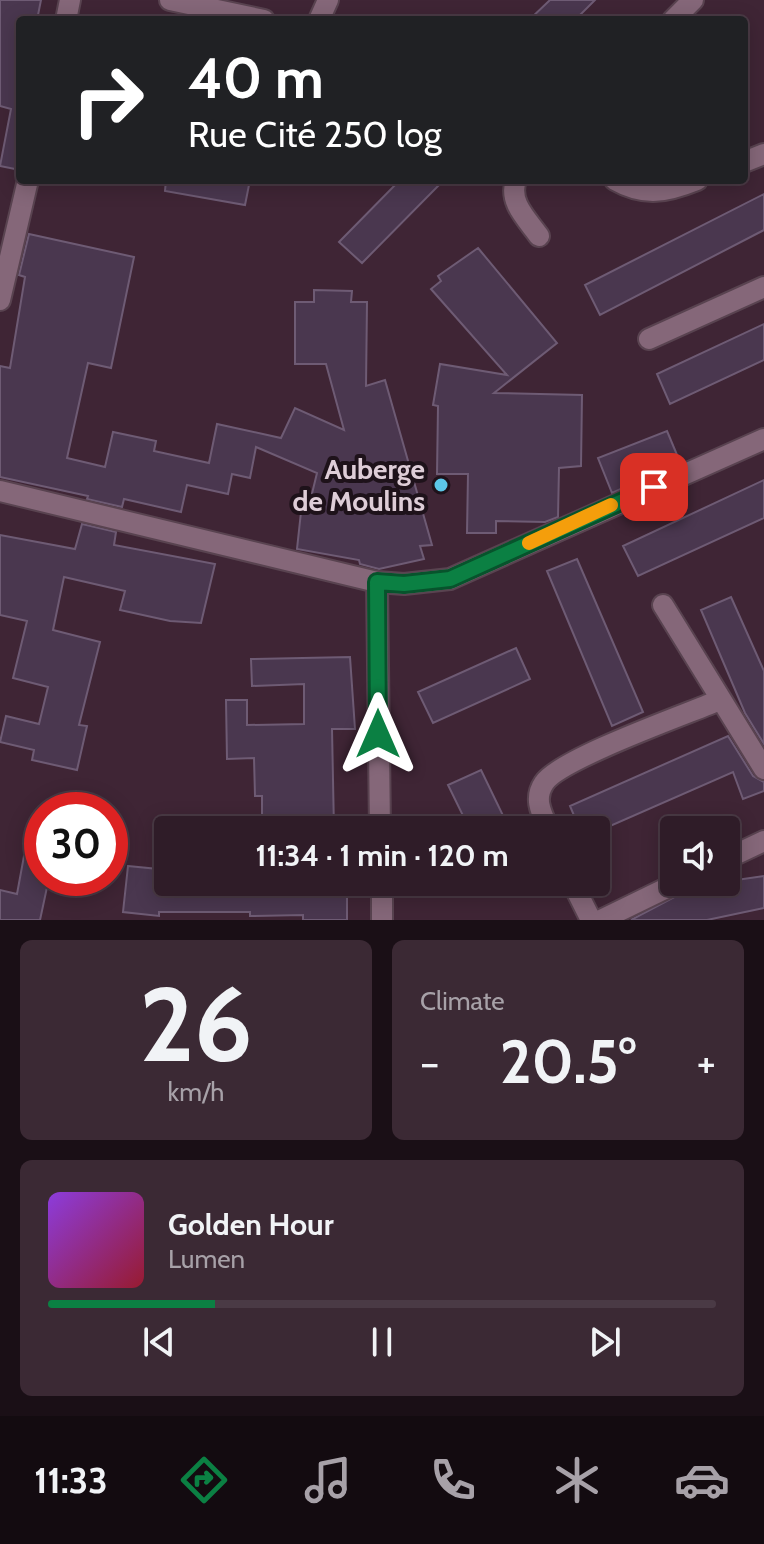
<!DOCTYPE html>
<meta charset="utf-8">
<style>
body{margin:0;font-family:Cabin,sans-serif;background:#3b2934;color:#f1f3f6;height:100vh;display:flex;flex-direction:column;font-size:30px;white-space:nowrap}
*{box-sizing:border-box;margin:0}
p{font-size:26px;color:#a7a1a8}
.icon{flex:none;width:44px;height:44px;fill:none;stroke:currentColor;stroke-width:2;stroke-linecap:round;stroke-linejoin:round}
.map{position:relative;height:920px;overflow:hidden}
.sheet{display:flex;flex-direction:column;gap:20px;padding:20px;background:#1a0f16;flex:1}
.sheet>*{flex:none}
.guide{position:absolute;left:16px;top:16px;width:732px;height:168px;border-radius:8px;box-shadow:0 4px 20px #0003,0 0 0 2px #4a3a45;background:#202124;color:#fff;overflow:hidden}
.buttons{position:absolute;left:660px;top:816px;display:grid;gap:16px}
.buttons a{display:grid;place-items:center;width:80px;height:80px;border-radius:8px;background:#2f1c28;box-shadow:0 4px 20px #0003,0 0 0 2px #4a3a45;font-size:40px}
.speed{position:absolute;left:24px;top:792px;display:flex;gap:16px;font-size:40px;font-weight:700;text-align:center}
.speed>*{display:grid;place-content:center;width:104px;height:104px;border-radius:50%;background:#2f1c28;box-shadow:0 4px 20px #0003,0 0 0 2px #4a3a45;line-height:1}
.speed .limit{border:12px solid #d22;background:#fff;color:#111}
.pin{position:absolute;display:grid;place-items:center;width:68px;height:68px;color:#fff;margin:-34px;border-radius:16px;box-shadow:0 4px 12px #0006}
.me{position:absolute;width:88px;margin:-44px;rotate:0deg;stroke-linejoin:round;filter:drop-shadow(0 0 6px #0008)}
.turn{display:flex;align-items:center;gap:28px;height:168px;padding:0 40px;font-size:36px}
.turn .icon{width:104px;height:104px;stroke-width:2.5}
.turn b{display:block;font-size:56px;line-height:68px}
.big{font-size:60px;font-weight:700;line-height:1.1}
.sheet .widget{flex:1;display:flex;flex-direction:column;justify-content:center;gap:12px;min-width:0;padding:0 28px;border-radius:12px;background:#3b2934}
.sheet .dial{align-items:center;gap:0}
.dial b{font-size:104px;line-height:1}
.song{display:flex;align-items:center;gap:24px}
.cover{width:96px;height:96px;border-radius:12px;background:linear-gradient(135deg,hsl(270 70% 55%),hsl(350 70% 35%))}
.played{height:8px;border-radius:4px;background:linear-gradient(90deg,#0b8043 25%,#4a3a45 25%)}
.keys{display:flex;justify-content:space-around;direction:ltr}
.heat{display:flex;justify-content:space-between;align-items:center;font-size:44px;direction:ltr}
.sheet .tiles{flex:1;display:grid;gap:20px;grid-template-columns:1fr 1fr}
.widget:last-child{grid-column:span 2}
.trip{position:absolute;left:154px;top:816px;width:456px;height:80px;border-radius:8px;background:#2f1c28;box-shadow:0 4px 20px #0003,0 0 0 2px #4a3a45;font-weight:700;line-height:80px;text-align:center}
.tabs{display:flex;height:128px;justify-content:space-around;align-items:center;background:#130b10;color:#a7a1a8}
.tabs .icon{width:56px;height:56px}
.tabs .selected{color:#0b8043}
.tabs b{font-size:36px;color:#f1f3f6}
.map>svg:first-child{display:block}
.building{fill:#4a374f;stroke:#6e5b74;stroke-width:2}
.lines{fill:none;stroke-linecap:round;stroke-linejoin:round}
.minor-casing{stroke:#594350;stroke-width:24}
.minor{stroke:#856779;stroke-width:20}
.route-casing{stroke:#07532c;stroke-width:20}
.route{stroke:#0b8043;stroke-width:14}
.slow{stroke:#f59e0b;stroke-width:14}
.poi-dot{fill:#5cc7e8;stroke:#1e121a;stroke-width:3}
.labels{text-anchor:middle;stroke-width:8;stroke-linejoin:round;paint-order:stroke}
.poi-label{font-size:28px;font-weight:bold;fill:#decdd7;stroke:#1e121a;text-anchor:end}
</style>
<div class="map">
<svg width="764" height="920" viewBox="0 0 764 920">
<rect width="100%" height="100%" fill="#3f2535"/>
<path class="building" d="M 0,0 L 41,0 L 37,20 L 20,20 L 20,170 L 0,166 L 11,109 L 0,106 Z
M 550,0 L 595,0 L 575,20 L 529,20 Z
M 166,180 L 250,180 L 245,205 L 165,191 Z
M 400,180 L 444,180 L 362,263 L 339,242 Z
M 764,194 L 764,230 L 600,315 L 585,285 Z
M 29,234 L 134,257 L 111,368 L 88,363 L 67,458 L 105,467 L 113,432 L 156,441 L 154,451 L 209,463 L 217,424 L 281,438 L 295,408 L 344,430 L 326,364 L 295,364 L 295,302 L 314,302 L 314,290 L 352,291 L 351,302 L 367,302 L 366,386 L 385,380 L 432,545 L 420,546 L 424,559 L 379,569 L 360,564 L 359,560 L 297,549 L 301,512 L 308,510 L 317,473 L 256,447 L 250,478 L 232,474 L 228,494 L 187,485 L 181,512 L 124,499 L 122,507 L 87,499 L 88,496 L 0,477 L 0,366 L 10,368 L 25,277 L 19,275 Z
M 478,248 L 557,343 L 494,393 L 582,395 L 581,466 L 559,468 L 558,517 L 545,522 L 496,521 L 496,533 L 467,533 L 468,474 L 437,474 L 438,406 L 433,405 L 440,364 L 507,375 L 431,289 L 441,281 L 438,276 Z
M 764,324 L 764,360 L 670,404 L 657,374 Z
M 667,431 L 680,462 L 612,493 L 598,458 Z
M 764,480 L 764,518 L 638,576 L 623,546 Z
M 82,524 L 116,532 L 114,545 L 215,564 L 201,623 L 170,621 L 120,610 L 125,591 L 64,577 L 53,630 L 100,642 L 79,725 L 87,726 L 77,770 L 32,760 L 34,750 L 0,742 L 6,716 L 39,724 L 48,687 L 13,678 L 27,621 L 0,615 L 0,535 L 75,549 Z
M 577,559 L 643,712 L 612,726 L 547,571 Z
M 731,597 L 764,671 L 764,744 L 745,713 L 701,610 Z
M 516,648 L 530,679 L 433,723 L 418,692 Z
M 350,657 L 355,729 L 332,729 L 334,830 L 262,830 L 262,796 L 255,796 L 254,758 L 227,759 L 226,700 L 247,700 L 247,725 L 304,724 L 304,684 L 252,686 L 251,659 Z
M 728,736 L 753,776 L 764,782 L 764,791 L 743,799 L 733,772 L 601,830 L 580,830 L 570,806 Z
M 481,770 L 510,830 L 470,830 L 448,785 Z
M 24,856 L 42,860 L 42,878 L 49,878 L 40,920 L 0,920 L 0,890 L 17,894 Z
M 128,866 L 168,870 L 168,882 L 347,882 L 347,920 L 303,920 L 303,915 L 250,916 L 250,912 L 159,912 L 159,916 L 123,912 Z
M 764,876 L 764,908 L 707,920 L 631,920 L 695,886 Z"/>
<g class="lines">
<defs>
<path id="minor" d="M 170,0 L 264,20
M 66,20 L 70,0
M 319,20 L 328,0
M 673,20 L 693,0
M 744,162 L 764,154
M 516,180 C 508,202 527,219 539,236
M 615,180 C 645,197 667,192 697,180
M 0,300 L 28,180
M 649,339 L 764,287
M 0,491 L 377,582 L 404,584 L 450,579 L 764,439
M 377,582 L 380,830
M 663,605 L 764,769
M 549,830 C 542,814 533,799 544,783 C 559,759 687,714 720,700
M 726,859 L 764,841
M 382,882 L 382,920
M 572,882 L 591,920
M 601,920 L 679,882"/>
</defs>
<use href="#minor" class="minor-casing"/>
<use href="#minor" class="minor"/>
</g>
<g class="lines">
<defs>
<path id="route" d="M 378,734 L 377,582 L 404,584 L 450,579 L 654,487"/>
</defs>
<use href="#route" class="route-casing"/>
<use href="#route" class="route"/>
<path class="slow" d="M 529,543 L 611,505"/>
</g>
<circle class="poi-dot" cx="441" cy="485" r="8"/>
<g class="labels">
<g class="poi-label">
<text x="425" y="479">Auberge<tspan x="425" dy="32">de Moulins</tspan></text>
</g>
</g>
</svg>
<div class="buttons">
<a><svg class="icon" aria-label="sound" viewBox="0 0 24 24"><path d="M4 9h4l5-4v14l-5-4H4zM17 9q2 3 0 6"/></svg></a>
</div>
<div class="speed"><div class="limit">30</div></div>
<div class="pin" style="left:654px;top:487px;background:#d93025"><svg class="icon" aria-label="arrive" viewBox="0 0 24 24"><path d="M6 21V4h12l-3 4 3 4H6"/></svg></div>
<svg class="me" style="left:378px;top:734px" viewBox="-20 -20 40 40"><path d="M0-17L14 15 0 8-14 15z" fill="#0b8043" stroke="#fff" stroke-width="4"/></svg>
<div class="trip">11:34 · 1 min · 120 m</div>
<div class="guide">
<div class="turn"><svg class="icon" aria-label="right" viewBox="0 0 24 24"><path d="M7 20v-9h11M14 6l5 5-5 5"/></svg><div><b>40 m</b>Rue Cité 250 log</div></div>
</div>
</div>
<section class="sheet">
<div class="tiles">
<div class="widget dial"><b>26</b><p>km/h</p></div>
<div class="widget"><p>Climate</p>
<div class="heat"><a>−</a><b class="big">20.5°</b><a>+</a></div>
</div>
<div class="widget">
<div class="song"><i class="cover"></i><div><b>Golden Hour</b><p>Lumen</p></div></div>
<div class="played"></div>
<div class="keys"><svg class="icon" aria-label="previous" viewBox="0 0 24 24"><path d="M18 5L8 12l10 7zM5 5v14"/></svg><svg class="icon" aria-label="pause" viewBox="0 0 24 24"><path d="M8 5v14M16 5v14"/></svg><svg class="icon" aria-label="next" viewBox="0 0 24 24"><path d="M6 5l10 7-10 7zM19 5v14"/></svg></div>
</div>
</div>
</section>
<nav class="tabs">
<b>11:33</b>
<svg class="icon selected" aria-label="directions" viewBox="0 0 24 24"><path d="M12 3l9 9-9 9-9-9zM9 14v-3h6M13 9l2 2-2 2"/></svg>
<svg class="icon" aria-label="music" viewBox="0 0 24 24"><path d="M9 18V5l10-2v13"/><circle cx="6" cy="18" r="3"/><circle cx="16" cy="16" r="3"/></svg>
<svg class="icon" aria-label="phone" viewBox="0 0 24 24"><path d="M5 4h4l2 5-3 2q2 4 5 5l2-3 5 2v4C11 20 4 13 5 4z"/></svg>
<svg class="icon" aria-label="climate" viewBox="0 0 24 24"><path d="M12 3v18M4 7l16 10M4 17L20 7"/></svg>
<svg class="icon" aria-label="car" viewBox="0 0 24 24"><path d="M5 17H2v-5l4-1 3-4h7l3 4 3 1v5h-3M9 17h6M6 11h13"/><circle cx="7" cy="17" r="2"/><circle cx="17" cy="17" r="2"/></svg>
</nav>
